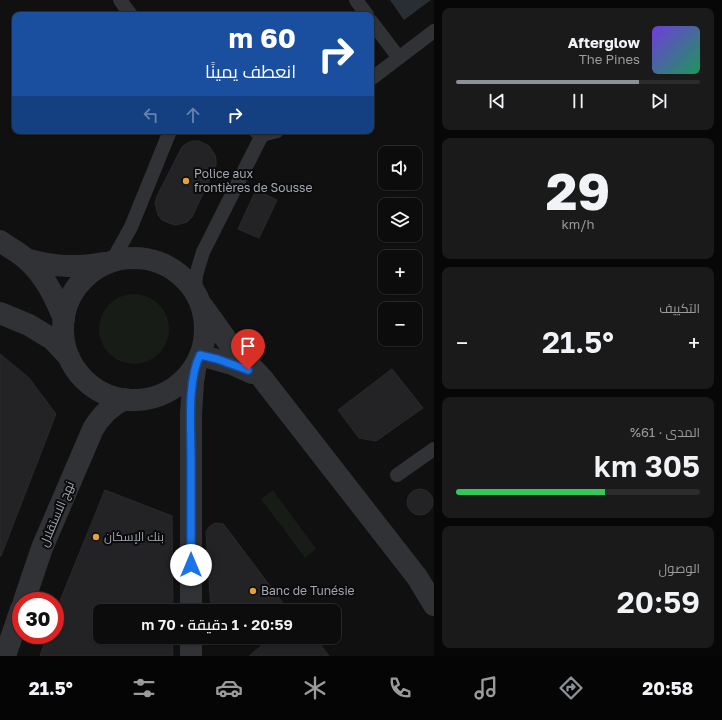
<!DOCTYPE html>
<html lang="ar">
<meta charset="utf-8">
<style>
body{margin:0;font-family:"Golos Text",Cairo,sans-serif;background:#1a1a1b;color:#f1f3f6;direction:rtl;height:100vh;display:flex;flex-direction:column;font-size:15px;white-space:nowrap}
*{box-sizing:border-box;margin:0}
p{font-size:13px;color:#9a9b9d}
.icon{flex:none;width:22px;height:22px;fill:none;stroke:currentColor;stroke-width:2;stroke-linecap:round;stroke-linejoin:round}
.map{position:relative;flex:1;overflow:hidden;direction:ltr}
.details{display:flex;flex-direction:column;gap:8px;padding:8px;background:#070707;width:288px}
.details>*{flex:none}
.hud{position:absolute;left:12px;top:12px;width:362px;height:122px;border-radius:8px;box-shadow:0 1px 3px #0004,0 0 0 1px #2c2c2e;direction:rtl;background:#1a4fa0;color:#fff;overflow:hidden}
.tools{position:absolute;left:378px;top:146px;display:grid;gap:8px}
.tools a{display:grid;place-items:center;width:44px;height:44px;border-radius:8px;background:#0c0c0d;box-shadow:0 1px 3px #0004,0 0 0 1px #2c2c2e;font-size:20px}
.speed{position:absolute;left:12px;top:592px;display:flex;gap:8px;font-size:20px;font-weight:700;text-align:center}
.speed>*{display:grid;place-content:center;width:52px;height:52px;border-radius:50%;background:#0c0c0d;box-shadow:0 1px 3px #0004,0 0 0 1px #2c2c2e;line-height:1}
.speed .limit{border:6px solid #d22;background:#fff;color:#111}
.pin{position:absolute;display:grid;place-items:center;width:34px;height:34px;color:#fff;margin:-41px -17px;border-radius:50% 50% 50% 0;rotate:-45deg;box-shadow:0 0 4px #0007}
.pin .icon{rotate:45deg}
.me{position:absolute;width:44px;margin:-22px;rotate:0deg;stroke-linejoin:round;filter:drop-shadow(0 0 3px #0008)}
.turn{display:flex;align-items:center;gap:14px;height:84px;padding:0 12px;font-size:18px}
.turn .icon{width:52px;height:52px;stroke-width:2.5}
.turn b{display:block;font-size:28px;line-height:34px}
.lanes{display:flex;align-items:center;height:38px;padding:0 12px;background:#0003;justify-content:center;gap:20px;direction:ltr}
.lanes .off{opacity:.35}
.big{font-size:30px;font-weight:600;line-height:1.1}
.details .card{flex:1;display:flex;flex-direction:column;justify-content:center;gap:6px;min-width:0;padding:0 14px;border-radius:8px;background:#1a1a1b}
.details .dial{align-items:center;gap:0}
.dial b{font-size:52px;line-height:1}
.song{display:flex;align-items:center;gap:12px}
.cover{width:48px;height:48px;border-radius:6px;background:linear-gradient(135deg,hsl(260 70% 55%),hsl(150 70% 35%))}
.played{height:4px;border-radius:2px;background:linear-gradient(90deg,#8c9099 75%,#2c2c2e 75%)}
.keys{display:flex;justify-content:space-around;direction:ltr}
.heat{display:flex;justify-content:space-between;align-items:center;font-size:22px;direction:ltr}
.charge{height:6px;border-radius:3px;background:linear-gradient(90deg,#34c759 61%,#2c2c2e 0)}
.trip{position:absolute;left:93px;top:604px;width:248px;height:40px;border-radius:8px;background:#0c0c0d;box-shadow:0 1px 3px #0004,0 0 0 1px #2c2c2e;font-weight:600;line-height:40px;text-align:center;direction:rtl}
.dock{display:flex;height:64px;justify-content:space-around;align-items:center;background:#050505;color:#9a9b9d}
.dock .icon{width:28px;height:28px}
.dock .current{color:#8c9099}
.dock b{font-size:18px;color:#f1f3f6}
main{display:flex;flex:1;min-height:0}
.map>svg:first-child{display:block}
.green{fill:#171c17}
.water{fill:#282f34}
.building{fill:#232325;stroke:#2a2a2d}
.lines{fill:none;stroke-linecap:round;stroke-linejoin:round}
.service{stroke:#313236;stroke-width:14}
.minor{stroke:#313236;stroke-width:22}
.route-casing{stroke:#114b97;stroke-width:10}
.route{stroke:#1a73e8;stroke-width:7}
.poi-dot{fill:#e2a237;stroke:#0b0b0c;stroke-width:1.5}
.labels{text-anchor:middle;stroke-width:4;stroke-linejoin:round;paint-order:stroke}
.poi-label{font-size:12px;fill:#a2a7b1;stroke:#0b0b0c;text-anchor:start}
.street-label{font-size:12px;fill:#a2a7b1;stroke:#0b0b0c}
</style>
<main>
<section class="details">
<div class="card">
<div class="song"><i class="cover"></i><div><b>Afterglow</b><p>The Pines</p></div></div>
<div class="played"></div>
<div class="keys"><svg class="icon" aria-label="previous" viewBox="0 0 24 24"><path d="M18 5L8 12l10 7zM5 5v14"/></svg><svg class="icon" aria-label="pause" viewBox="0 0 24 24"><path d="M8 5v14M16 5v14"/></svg><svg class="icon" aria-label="next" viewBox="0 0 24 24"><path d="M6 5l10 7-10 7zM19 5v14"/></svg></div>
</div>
<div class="card dial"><b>29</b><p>km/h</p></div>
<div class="card"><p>التكييف</p>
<div class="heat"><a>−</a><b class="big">21.5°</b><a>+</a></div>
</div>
<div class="card"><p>المدى · 61%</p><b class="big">305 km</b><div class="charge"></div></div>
<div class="card"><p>الوصول</p><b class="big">20:59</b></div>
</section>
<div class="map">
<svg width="434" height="656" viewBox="0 0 434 656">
<rect width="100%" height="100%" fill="#101011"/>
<path class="green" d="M99 329a35 35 0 1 1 70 0a35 35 0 1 1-70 0Z
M 273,490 L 316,549 L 305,558 L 261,499 Z"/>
<path class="water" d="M 390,0 L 431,0 L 404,20 Z"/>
<path class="building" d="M 192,141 L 199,141 L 209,146 L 215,155 L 216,160 L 216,166 L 192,217 L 187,222 L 180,224 L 174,225 L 162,220 L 158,215 L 155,203 L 157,196 L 182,147 L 187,143 Z
M 256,190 L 277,200 L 259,238 L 238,229 Z
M 0,354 L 29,378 L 56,414 L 1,556 L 0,556 Z
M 392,369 L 423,408 L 376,441 L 359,438 L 338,410 Z
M407 502a13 13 0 1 1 26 0a13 13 0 1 1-26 0Z
M 105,490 L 172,516 L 173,611 L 100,611 L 100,637 L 172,637 L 173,656 L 40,656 L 47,635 L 55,635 L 55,613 Z
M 215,523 L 223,524 L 225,526 L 289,611 L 211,611 L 206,532 L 209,527 Z
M 272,637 L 315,637 L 329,656 L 249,656 Z"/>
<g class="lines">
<path class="service" d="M 120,0 L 131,15
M 356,0 L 367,15
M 371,21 L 399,58
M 371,79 L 434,31
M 255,131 L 262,135 L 277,131
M 112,261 L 131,227 L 170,131
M 195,292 L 196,275 L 203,252 L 262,135
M 397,475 L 434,449"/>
<path class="minor" d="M 0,241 C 8,247 18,252 26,259 C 44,274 55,297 64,319
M63 329a71 71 0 1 1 142 0a71 71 0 1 1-142 0Z
M 26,259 C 54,267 75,268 104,263
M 203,307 L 228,342 L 262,378 L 417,577 L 434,605
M 0,313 L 29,325 L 52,339 L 69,357
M 200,355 L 232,364 L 252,373
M 24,601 L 42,548 L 93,429 C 101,415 111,406 125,399
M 191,611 L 191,414 L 193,382 L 196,364
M 191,637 L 191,656
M 5,656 L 21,609"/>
</g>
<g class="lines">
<defs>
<path id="route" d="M 191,565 C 191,530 191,494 191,458 C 191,428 187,381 200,355 L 217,359 L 248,370"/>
</defs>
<use href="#route" class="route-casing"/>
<use href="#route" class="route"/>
</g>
<g class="poi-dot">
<circle cx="186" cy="181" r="4"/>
<circle cx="96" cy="537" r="4"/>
<circle cx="253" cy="591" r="4"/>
</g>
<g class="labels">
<g class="poi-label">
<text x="194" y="178">Police aux<tspan x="194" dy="14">frontières de Sousse</tspan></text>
<text x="104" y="541">بنك الإسكان</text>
<text x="261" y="595">Banc de Tunésie</text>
</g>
<g class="street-label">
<text transform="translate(57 514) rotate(-67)" y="4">نهج الاستقلال</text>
</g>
</g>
</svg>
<div class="tools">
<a><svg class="icon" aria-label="sound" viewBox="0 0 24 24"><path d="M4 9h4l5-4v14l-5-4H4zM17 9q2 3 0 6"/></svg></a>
<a><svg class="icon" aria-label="layers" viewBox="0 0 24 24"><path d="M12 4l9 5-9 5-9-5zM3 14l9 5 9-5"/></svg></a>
<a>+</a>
<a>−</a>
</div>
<div class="speed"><div class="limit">30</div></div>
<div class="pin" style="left:248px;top:370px;background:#d93025"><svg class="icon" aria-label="arrive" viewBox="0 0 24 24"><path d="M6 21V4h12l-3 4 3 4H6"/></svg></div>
<svg class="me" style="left:191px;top:565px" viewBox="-20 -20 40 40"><circle r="19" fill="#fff"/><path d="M0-13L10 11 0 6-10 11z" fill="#1a73e8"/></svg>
<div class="trip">20:59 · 1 دقيقة · 70 m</div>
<div class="hud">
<div class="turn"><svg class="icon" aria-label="right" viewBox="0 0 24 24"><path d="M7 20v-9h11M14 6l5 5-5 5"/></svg><div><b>60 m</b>انعطف يمينًا</div></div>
<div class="lanes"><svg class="icon off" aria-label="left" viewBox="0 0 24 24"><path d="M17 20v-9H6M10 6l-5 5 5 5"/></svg><svg class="icon off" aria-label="ahead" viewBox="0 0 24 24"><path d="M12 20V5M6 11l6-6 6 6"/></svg><svg class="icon" aria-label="right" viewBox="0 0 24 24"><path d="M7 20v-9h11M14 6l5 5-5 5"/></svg></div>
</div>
</div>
</main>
<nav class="dock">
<b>20:58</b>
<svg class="icon current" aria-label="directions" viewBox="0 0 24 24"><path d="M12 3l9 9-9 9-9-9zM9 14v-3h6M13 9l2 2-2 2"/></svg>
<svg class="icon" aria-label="music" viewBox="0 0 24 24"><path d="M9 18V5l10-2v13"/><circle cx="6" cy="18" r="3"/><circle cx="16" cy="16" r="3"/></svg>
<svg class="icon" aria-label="phone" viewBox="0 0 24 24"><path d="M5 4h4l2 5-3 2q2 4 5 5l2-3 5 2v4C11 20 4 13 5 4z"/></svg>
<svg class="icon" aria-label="climate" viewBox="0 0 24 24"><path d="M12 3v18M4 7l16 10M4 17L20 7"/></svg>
<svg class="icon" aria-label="car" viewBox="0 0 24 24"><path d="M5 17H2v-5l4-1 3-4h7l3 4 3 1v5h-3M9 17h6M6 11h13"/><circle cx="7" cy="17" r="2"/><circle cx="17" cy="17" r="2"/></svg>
<svg class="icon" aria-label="filters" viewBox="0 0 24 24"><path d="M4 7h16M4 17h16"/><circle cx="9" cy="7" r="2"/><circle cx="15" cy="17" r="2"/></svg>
<b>21.5°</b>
</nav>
